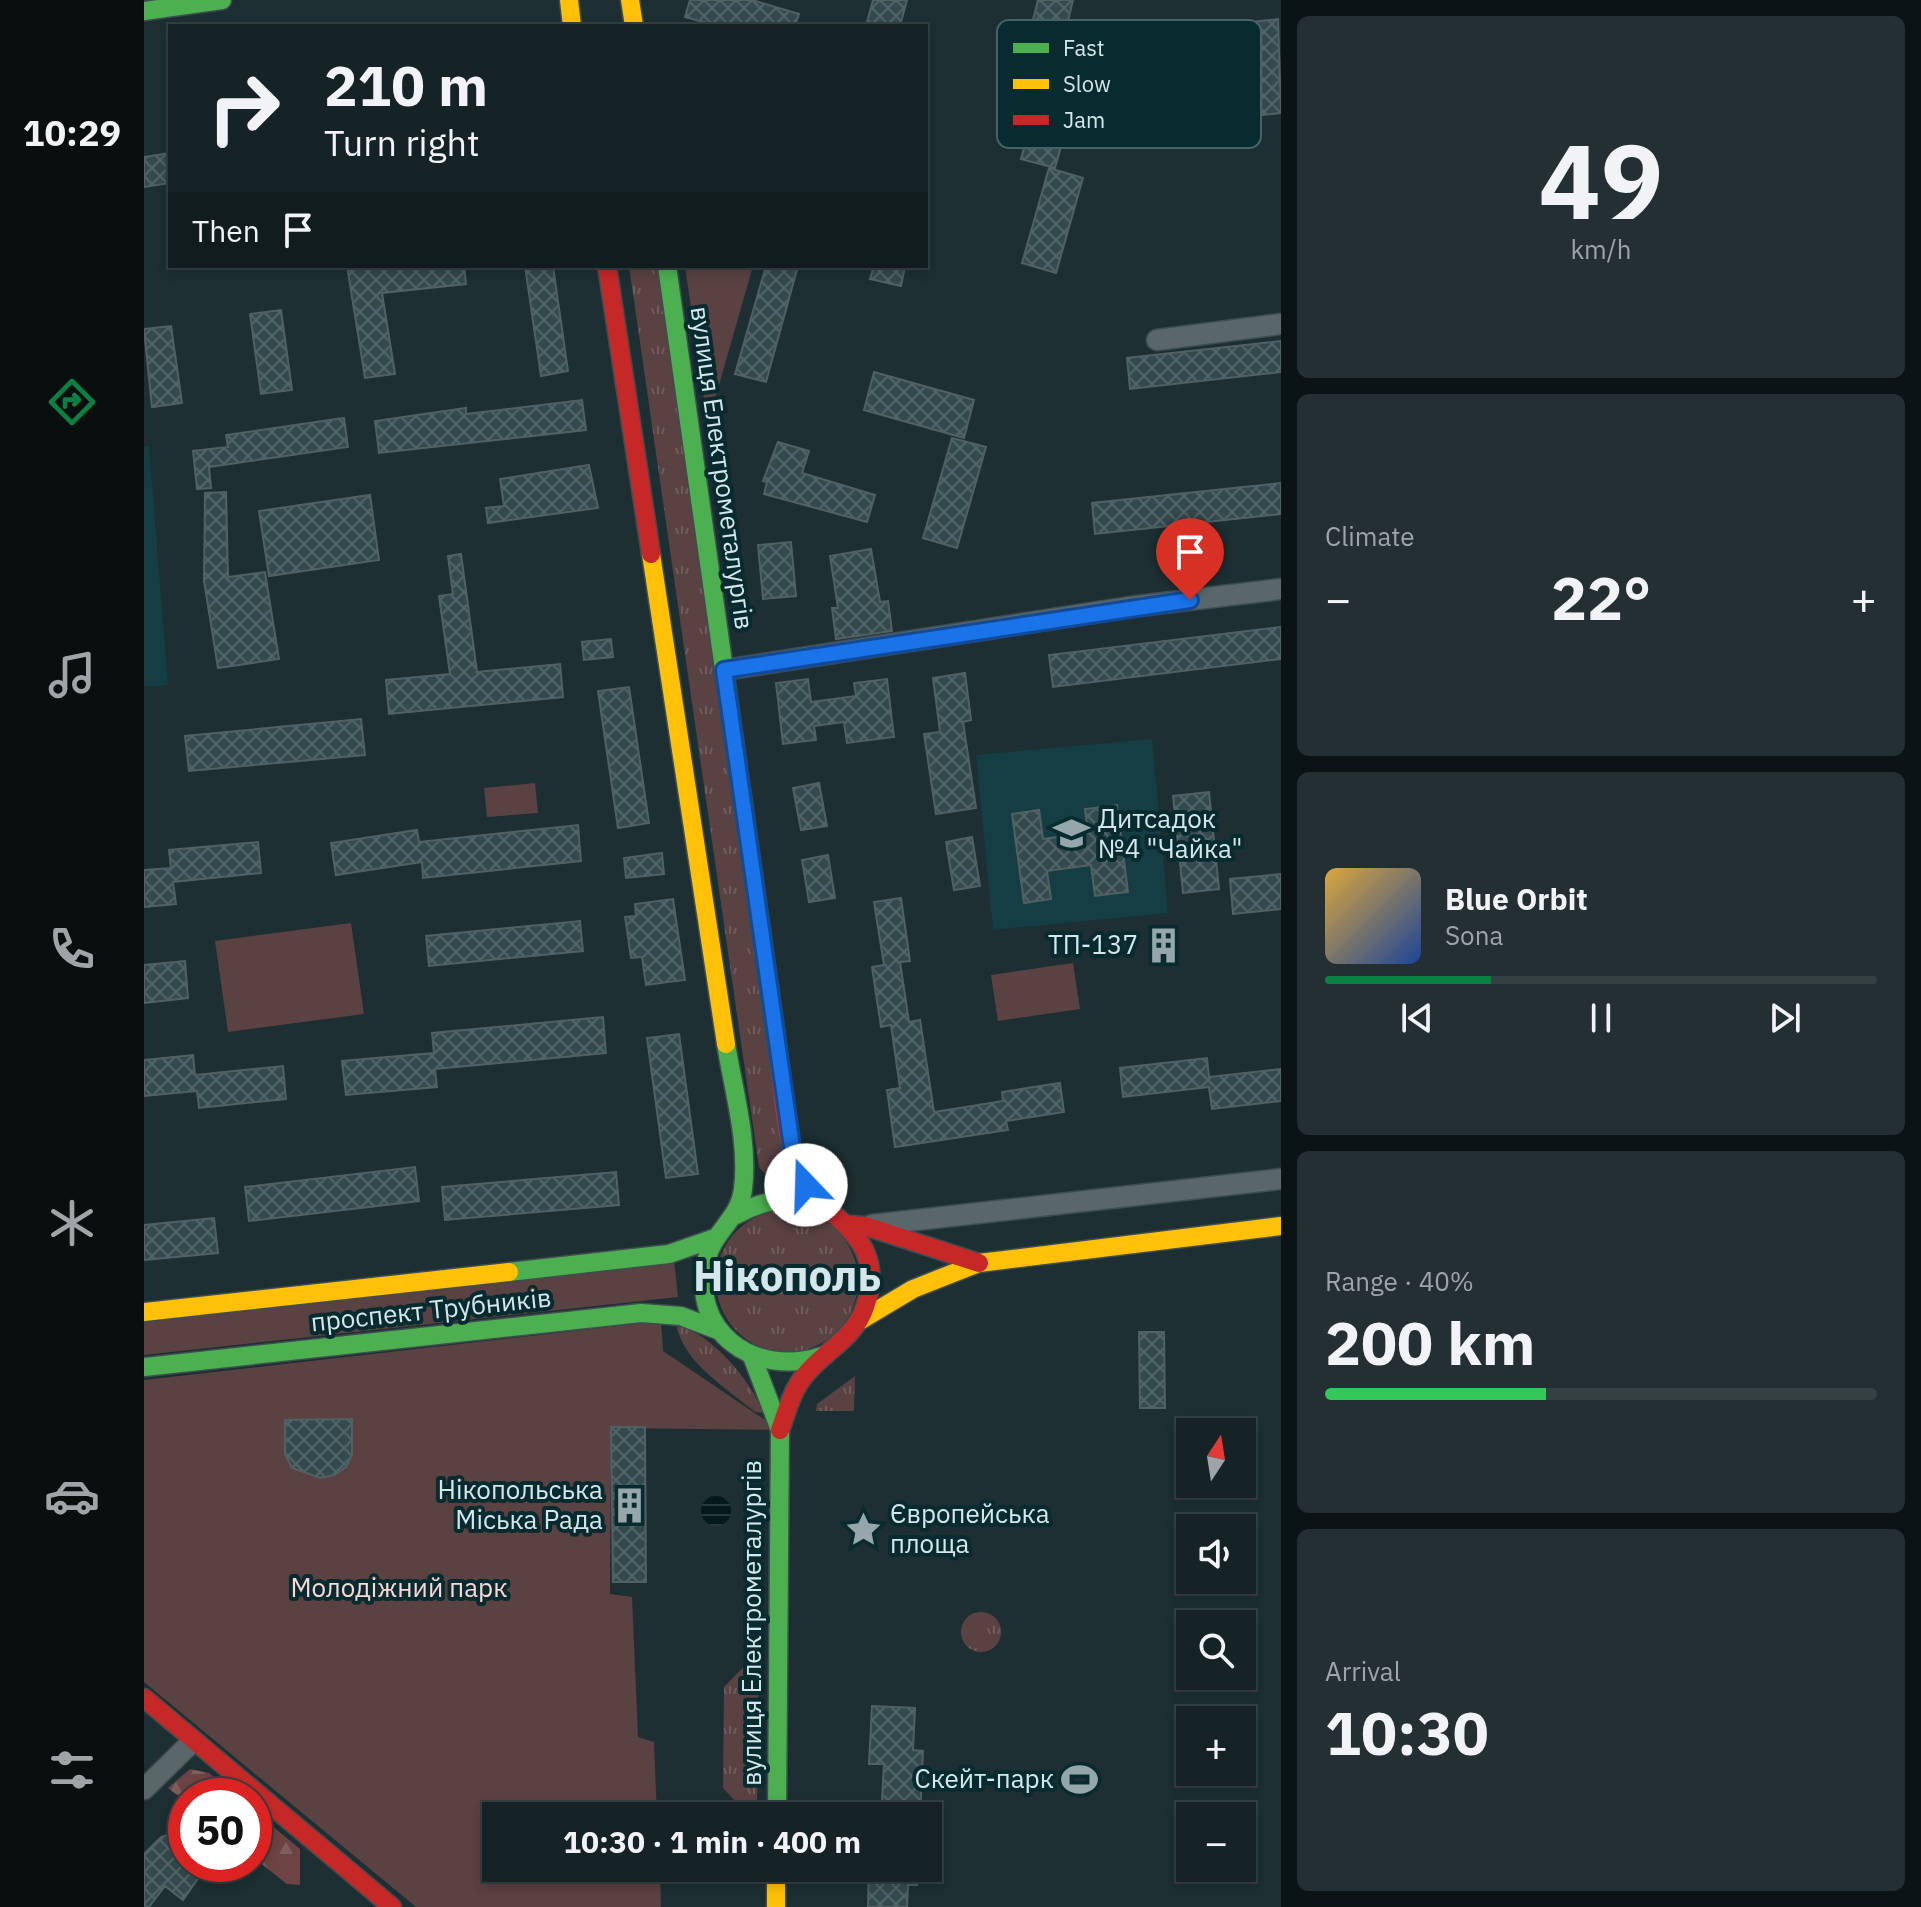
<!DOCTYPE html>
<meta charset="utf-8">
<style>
body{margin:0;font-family:"IBM Plex Sans",sans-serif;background:#232f32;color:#f1f3f6;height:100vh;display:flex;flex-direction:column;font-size:30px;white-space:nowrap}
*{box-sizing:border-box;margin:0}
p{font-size:26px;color:#9ea4a7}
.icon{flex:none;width:44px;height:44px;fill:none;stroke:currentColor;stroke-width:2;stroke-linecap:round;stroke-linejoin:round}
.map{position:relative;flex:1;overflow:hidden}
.sheet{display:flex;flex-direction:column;gap:16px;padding:16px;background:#0c1315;width:640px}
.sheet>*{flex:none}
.guide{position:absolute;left:24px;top:24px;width:760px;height:244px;border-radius:0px;box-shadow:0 4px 12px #0003,0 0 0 2px #354043;background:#162326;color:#f1f3f6;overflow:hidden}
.needle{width:52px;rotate:12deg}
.tools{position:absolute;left:1032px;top:1418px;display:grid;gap:16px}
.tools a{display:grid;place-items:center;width:80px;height:80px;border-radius:0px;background:#162326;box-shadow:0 4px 12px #0003,0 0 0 2px #354043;font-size:40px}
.speed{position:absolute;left:24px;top:1778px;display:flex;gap:16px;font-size:40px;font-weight:700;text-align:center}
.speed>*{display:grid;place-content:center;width:104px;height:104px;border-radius:50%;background:#162326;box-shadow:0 4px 12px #0003,0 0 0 2px #354043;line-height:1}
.speed .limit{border:12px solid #d22;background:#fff;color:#111}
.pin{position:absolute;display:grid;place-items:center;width:68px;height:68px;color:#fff;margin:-82px -34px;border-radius:50% 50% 50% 0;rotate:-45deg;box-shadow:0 0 8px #0007}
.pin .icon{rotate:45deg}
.me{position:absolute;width:88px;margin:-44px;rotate:339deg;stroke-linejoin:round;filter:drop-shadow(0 0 6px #0008)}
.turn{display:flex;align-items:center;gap:28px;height:168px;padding:0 24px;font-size:36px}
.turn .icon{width:104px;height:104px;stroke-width:2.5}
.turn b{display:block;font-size:56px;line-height:68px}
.then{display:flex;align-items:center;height:76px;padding:0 24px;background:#0003;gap:16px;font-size:30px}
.big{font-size:60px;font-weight:800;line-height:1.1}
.sheet .card{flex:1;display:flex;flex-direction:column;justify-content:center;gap:12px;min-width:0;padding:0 28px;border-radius:12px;background:#232f32}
.sheet .dial{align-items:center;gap:0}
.dial b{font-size:104px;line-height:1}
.song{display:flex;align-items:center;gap:24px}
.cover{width:96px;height:96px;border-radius:12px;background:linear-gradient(135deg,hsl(40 70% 55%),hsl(220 70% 35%))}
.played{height:8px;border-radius:4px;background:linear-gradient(90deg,#0b8043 30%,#354043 30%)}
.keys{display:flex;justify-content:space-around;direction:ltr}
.heat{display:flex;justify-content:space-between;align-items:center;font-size:44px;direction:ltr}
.charge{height:12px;border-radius:6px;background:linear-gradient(90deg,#34c759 40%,#354043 0)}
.trip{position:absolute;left:338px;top:1802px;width:460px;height:80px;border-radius:0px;background:#162326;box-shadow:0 4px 12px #0003,0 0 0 2px #354043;font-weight:800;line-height:80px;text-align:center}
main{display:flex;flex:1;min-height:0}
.tab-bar{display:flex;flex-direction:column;width:144px;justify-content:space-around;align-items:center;background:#090e0f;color:#9ea4a7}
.tab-bar .icon{width:56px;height:56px}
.tab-bar .selected{color:#0b8043}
.tab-bar b{font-size:36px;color:#f1f3f6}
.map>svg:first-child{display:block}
.built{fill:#143e44}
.grass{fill:url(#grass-tufts)}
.forest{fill:url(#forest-firs)}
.park{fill:#5a4142}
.water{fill:url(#water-rules)}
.building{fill:url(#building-cross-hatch);stroke:#516063;stroke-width:2}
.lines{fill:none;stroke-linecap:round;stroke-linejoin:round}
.street-casing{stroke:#3e4d4f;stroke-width:23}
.fast-casing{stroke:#3e4d4f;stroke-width:21}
.slow-casing{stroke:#3e4d4f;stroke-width:21}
.jam-casing{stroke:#3e4d4f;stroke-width:21}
.street{stroke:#59676a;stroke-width:20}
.fast{stroke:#4caf50;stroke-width:18}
.slow{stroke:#ffc107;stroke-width:18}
.jam{stroke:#c62828;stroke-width:18}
.route-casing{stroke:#114b97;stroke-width:20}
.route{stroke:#1a73e8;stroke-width:14}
.labels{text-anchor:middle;stroke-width:8;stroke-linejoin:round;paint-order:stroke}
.street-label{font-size:26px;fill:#d5e7ea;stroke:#082b30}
.poi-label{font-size:26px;fill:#d5e7ea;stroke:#082b30;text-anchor:end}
.park-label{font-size:26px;fill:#fbd7d6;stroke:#082b30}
.town-label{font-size:42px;font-weight:bold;fill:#d5e7ea;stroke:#082b30}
.key{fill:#082b30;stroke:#466368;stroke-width:2}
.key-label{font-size:22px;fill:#d5e7ea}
</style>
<main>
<nav class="tab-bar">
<b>10:29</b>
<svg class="icon selected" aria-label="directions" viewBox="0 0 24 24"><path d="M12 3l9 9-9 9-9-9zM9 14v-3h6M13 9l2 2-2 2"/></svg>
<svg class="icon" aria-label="music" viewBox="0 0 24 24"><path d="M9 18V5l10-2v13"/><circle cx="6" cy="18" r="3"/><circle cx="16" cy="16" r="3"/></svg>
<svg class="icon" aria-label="phone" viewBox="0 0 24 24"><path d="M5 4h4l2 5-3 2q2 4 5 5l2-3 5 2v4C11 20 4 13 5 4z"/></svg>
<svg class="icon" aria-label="climate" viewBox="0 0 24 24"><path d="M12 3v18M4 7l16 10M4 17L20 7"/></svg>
<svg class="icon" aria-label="car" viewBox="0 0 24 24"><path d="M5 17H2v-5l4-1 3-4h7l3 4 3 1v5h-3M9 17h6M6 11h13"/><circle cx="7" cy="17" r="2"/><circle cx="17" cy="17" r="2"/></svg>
<svg class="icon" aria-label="filters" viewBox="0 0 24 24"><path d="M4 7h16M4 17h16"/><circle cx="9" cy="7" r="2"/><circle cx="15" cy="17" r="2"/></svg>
</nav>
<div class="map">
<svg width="1137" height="1907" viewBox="0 0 1137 1907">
<defs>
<pattern id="grass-tufts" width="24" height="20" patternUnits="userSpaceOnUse" patternTransform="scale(2)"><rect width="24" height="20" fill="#5a4142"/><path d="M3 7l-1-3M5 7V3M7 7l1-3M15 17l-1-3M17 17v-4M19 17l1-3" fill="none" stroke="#715c5d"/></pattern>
<pattern id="forest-firs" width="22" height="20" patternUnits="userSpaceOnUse" patternTransform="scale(2)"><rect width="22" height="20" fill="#6d4343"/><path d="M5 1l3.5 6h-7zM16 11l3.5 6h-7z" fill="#815e5e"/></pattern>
<pattern id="water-rules" width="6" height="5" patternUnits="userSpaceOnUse" patternTransform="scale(2)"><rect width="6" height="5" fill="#05191d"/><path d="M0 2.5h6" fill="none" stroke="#293a3e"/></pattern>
<pattern id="building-cross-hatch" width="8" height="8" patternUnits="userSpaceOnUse" patternTransform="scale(2)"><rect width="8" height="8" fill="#354a4e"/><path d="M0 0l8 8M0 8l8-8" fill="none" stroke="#516468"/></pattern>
</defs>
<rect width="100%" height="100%" fill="#1d2f32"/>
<path class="built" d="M 5,446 L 24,685 L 0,687 L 0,447 Z
M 1008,739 L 1024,913 L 849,930 L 832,755 Z"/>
<path class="grass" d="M 485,266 L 514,266 L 642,1168 L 630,1176 L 621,1174 L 615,1167 Z
M572 1281a71 71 0 1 1 142 0a71 71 0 1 1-142 0Z
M 532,1322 C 572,1340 602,1374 620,1413 L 611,1412 C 583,1388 537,1362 532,1322 Z
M 711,1376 L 710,1411 L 672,1411 L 673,1404 Z
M817 1632a20 20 0 1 1 40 0a20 20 0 1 1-40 0Z
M 615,1651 L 613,1804 L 602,1813 L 579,1788 L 580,1687 Z"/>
<path class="forest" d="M 46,1769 L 65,1773 L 92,1796 L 42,1796 L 42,1802 L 24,1788 Z
M 110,1811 L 156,1849 L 156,1885 L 143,1884 L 110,1858 Z"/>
<path class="park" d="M 541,266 L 609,266 L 571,399 L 560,399 Z
M 391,783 L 394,813 L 343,817 L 340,788 Z
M 207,923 L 220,1014 L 84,1032 L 71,941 Z
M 929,963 L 936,1009 L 854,1021 L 847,975 Z
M 530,1259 L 534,1297 L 0,1355 L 0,1320 Z
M 517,1321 L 519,1351 L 636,1430 L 467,1428 L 466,1594 L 488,1597 L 494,1737 L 510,1742 L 513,1816 L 352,1816 L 352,1868 L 516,1868 L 517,1907 L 272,1907 L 0,1682 L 0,1380 Z"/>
<path class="water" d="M557 1511a15 15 0 1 1 30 0a15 15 0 1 1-30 0Z"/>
<path class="building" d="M 546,0 L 608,0 L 655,14 L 651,26 L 573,26 L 541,17 Z
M 729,0 L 763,0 L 756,26 L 722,26 Z
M 894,0 L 929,0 L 913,68 L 879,59 Z
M 1134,19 L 1137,113 L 1110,116 L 1105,73 L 1060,78 L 1065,121 L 1031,125 L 1021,31 L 1052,27 L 1055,55 L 1101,50 L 1098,23 Z
M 903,65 L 937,75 L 911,168 L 877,159 Z
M 26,153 L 26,183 L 0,187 L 0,157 Z
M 905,168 L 939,178 L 912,273 L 878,263 Z
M 203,266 L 320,266 L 322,284 L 238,293 L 251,374 L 221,378 Z
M 381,266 L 409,266 L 424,371 L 397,376 Z
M 622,266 L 654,266 L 622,382 L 591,374 Z
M 730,266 L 761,266 L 757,286 L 726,279 Z
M 137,310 L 148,390 L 117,394 L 106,314 Z
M 27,326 L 38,403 L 8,407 L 0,329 Z
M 1137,341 L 1137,372 L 986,389 L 983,358 Z
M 730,372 L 830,400 L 820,438 L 720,410 Z
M 438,400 L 442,430 L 235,453 L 231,421 L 322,408 L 322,414 Z
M 200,418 L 204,447 L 65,467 L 67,488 L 53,489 L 49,451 L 84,447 L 82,435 Z
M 808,438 L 842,447 L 813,548 L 779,538 Z
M 634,442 L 665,451 L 658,473 L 731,495 L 723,522 L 620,494 L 623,482 L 619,481 Z
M 445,465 L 454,508 L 344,523 L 342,508 L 360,506 L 356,479 Z
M 1137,483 L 1137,514 L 951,534 L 948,503 Z
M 82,492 L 84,577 L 121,572 L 135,659 L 74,668 L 60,581 L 61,493 Z
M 226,495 L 235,560 L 125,576 L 115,511 Z
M 647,542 L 652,596 L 619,599 L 614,545 Z
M 727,549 L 736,602 L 744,601 L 748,631 L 692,639 L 688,608 L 694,608 L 686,556 Z
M 317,554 L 333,672 L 416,664 L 419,697 L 245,714 L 242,680 L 306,674 L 295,596 L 309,594 L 304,556 Z
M 1137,627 L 1137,659 L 909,687 L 905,655 Z
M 467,639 L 469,657 L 440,660 L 438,642 Z
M 821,673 L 827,720 L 819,722 L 832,808 L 792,814 L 780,734 L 796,732 L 789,678 Z
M 664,679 L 667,702 L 712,696 L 710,683 L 743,679 L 750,737 L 703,743 L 700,722 L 670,726 L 672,740 L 639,744 L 632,683 Z
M 485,687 L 505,823 L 474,828 L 454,691 Z
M 217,719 L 221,755 L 45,771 L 41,736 Z
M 675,783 L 683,826 L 657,830 L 649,788 Z
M 1065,792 L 1075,889 L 1039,893 L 1029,796 Z
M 973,805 L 984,892 L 951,896 L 947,865 L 903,871 L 907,899 L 880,903 L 868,814 L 895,810 L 899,839 L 944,833 L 941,809 Z
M 434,825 L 437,861 L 279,878 L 278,862 L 192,875 L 187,843 L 273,830 L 275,842 Z
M 828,837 L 836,886 L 810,890 L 802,842 Z
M 114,842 L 117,873 L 29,882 L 32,904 L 0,907 L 0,870 L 27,868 L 25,850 Z
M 518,853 L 520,874 L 482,878 L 480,858 Z
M 684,855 L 691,898 L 665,902 L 658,860 Z
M 1137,874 L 1137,909 L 1089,914 L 1086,879 Z
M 757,898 L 766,961 L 756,962 L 765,1022 L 776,1020 L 790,1112 L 859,1101 L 858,1092 L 916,1083 L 920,1112 L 862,1121 L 864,1130 L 751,1147 L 743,1090 L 756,1088 L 747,1025 L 737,1027 L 728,967 L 740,965 L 730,902 Z
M 529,899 L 541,980 L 502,985 L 498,957 L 487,958 L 481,917 L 492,916 L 491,904 Z
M 436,921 L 439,951 L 285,966 L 282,936 Z
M 41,961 L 44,998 L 0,1003 L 0,965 Z
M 459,1017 L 462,1053 L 291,1069 L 293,1087 L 202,1095 L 198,1061 L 290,1053 L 288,1033 Z
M 535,1034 L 554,1174 L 522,1178 L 503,1038 Z
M 49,1055 L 51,1075 L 139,1066 L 142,1099 L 55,1108 L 53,1091 L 0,1096 L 0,1060 Z
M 1063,1058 L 1065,1077 L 1137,1069 L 1137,1101 L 1068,1109 L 1065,1087 L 979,1097 L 976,1068 Z
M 271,1167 L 275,1201 L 105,1221 L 101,1187 Z
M 472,1172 L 475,1205 L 301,1220 L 298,1187 Z
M 70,1218 L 74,1253 L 0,1260 L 0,1225 Z
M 995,1332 L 1020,1332 L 1021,1408 L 996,1408 Z
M 208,1419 L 208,1455 L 202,1467 L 190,1475 L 176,1478 L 148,1468 L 141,1454 L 141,1420 Z
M 467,1427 L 501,1427 L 502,1582 L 469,1582 Z
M 728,1706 L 771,1708 L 769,1750 L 779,1751 L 776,1816 L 737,1816 L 740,1764 L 725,1764 Z
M 26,1834 L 42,1836 L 42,1864 L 60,1864 L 55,1877 L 39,1900 L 21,1886 L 5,1907 L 0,1907 L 0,1854 L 17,1837 Z
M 725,1868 L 774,1868 L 773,1885 L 764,1885 L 763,1907 L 724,1907 Z"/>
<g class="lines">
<defs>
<path id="street" d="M 1013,340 L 1137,324
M 580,670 L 986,607 L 1137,589
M 728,1225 L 1137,1179
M 0,1789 L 49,1741"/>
<path id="fast" d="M 0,11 L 78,0
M 523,266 L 631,1030
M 582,1044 C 589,1089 605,1142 599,1189 C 596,1218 570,1231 563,1258 C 544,1332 611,1378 678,1356
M 592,1215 C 622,1198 649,1196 681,1207
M 365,1272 L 525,1254 L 571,1238
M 608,1356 L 636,1430 L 633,1816
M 0,1367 L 497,1313 L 537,1316 L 576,1331"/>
<path id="slow" d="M 425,0 L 428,26
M 486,0 L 490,26
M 507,554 L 582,1044
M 0,1312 L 365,1272
M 717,1320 L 769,1289 L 835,1263 L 1137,1226
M 632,1868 L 632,1907"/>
<path id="jam" d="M 463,266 L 507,554
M 631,1030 C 637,1069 639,1133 653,1168 C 674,1220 747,1231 721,1307 C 710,1339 681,1350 661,1375 C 648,1390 643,1411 636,1430
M 705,1225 L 721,1226 L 835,1263
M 0,1698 L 248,1907"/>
</defs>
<use href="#street" class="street-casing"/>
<use href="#fast" class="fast-casing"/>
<use href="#slow" class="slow-casing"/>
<use href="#jam" class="jam-casing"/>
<use href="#street" class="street"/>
<use href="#fast" class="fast"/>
<use href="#slow" class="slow"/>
<use href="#jam" class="jam"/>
</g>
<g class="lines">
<defs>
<path id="route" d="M 662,1185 L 649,1154 L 580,670 L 1046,600"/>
</defs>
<use href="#route" class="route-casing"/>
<use href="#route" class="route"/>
</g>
<defs>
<symbol id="school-bare" viewBox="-9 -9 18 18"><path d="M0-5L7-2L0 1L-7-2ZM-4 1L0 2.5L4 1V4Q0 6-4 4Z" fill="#95a7aa" stroke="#082b30" stroke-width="2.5" paint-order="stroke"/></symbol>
<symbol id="building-bare" viewBox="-9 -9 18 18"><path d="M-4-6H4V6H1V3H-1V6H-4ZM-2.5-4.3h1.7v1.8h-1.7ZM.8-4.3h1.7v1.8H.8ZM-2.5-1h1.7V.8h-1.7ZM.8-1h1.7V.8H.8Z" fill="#95a7aa" stroke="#082b30" stroke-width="2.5" paint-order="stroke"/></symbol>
<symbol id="sight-bare" viewBox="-9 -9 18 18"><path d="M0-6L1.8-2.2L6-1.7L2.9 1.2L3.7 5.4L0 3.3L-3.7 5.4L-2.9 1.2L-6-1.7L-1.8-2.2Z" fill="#95a7aa" stroke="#082b30" stroke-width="2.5" paint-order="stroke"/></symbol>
<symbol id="stadium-bare" viewBox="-9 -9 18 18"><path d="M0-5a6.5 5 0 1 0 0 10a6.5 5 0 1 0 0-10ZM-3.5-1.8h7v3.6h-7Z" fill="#95a7aa" stroke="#082b30" stroke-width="2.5" paint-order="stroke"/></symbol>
</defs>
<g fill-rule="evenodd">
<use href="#school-bare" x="902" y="808" width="51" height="51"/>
<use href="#building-bare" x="994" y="920" width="51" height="51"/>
<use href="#building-bare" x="460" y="1480" width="51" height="51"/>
<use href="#sight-bare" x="694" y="1504" width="51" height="51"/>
<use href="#stadium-bare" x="910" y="1754" width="51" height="51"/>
</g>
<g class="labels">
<g class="street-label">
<text transform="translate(578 468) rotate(82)" y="9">вулиця Електрометалургів</text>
<text transform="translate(287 1310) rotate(-6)" y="9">проспект Трубників</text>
<text transform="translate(608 1623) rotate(-90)" y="9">вулиця Електрометалургів</text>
</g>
<g class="poi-label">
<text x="954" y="828" text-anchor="start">Дитсадок<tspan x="954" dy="30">№4 "Чайка"</tspan></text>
<text x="994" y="954">ТП-137</text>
<text x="459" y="1499">Нiкопольська<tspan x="459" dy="30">Міська Рада</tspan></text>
<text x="746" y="1523" text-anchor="start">Європейська<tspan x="746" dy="30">площа</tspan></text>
<text x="910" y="1788">Скейт-парк</text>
</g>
<g class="park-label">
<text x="255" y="1597">Молодіжний парк</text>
</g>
<g class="town-label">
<text x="643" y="1291">Нікополь</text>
</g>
</g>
<rect x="853" y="20" width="264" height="128" rx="12" class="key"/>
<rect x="869" y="43" width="36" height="10" fill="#4caf50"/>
<rect x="869" y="79" width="36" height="10" fill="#ffc107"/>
<rect x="869" y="115" width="36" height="10" fill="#c62828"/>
<g class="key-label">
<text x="919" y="56">Fast</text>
<text x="919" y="92">Slow</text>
<text x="919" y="128">Jam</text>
</g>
</svg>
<div class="tools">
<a><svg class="needle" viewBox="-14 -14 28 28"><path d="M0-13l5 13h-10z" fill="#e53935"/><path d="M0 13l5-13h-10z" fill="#9ea4a7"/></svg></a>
<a><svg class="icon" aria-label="sound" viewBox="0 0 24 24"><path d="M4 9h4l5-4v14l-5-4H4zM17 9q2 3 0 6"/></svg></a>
<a><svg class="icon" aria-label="search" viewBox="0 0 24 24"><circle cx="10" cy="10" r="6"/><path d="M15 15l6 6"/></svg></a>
<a>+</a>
<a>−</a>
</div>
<div class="speed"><div class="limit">50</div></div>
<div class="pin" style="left:1046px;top:600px;background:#d93025"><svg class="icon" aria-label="arrive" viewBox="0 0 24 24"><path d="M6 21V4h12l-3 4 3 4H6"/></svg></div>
<svg class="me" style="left:662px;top:1185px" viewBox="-20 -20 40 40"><circle r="19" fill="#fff"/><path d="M0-13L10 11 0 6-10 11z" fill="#1a73e8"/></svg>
<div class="trip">10:30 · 1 min · 400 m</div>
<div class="guide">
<div class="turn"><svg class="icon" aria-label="right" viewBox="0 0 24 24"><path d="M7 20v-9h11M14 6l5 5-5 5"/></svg><div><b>210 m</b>Turn right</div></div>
<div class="then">Then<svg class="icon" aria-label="arrive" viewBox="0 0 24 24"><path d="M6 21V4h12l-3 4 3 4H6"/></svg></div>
</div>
</div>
<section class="sheet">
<div class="card dial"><b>49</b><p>km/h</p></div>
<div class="card"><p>Climate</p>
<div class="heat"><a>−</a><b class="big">22°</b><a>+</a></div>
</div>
<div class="card">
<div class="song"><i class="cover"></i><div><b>Blue Orbit</b><p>Sona</p></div></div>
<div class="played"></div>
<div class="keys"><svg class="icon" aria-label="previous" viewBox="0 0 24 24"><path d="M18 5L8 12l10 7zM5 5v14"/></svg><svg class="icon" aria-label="pause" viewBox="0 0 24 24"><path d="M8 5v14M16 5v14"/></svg><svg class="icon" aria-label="next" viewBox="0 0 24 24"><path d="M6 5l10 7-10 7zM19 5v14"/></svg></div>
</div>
<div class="card"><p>Range · 40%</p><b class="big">200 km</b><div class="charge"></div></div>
<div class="card"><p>Arrival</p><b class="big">10:30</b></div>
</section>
</main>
